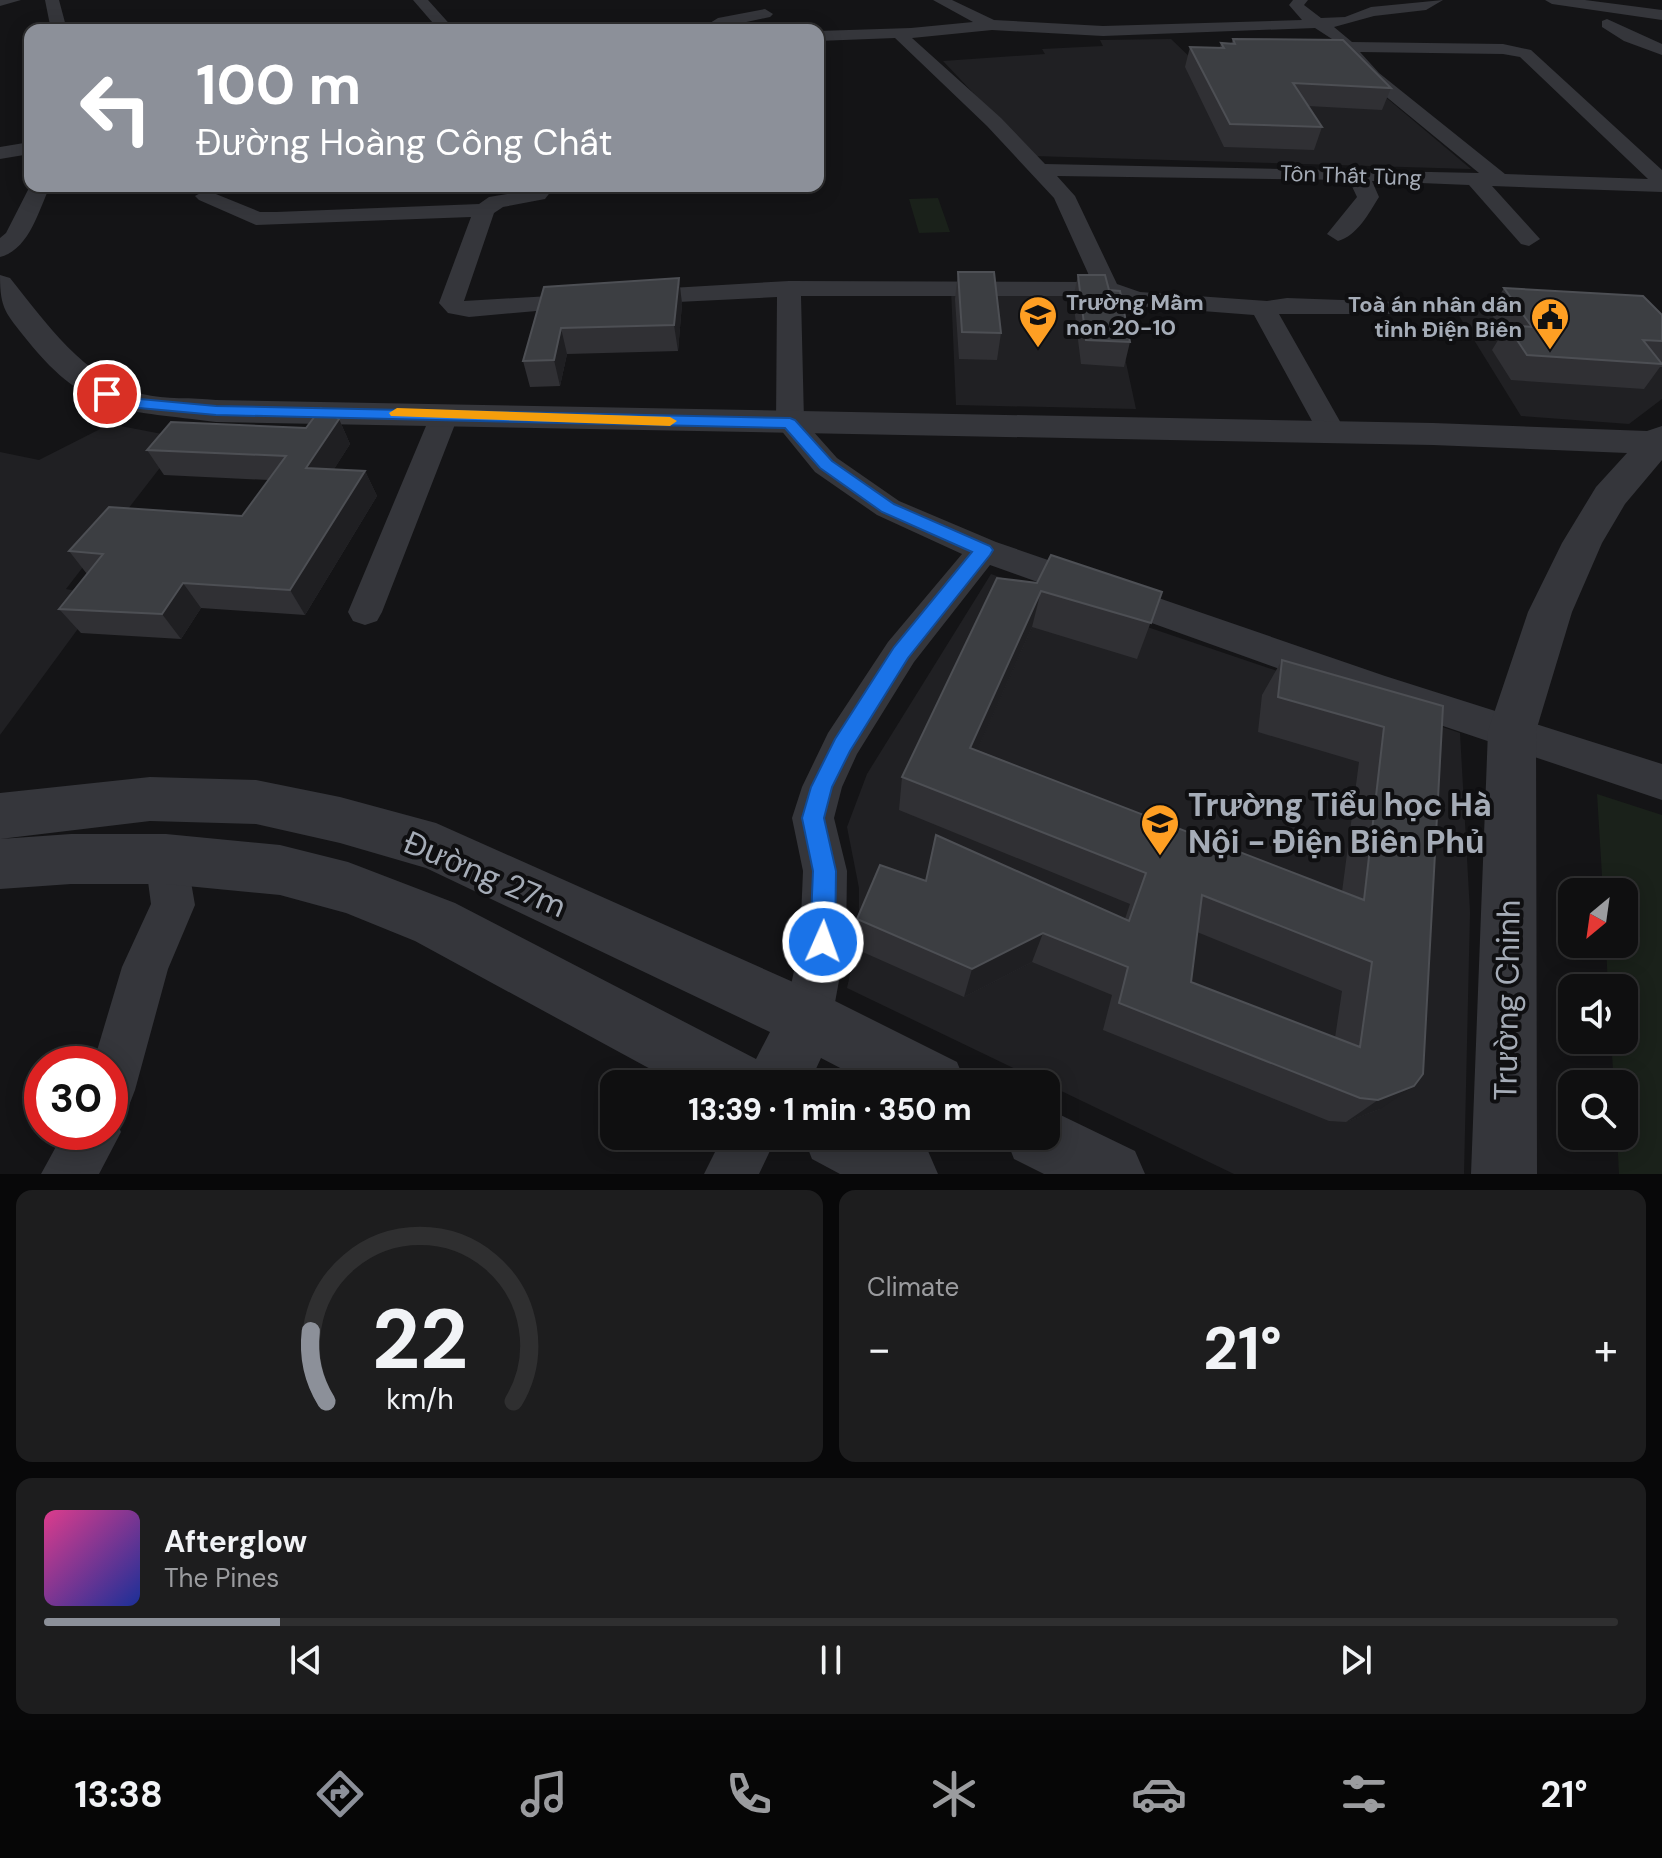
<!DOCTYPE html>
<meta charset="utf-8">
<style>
body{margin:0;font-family:"DM Sans",sans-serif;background:#1d1d1e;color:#f1f3f6;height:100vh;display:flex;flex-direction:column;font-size:30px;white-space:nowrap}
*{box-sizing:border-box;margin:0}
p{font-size:26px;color:#9b9c9f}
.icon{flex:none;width:44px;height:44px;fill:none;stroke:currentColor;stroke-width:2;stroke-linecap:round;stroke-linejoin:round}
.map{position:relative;height:1174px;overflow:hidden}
.details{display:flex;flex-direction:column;gap:16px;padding:16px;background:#080809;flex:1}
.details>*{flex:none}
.banner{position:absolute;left:24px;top:24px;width:800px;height:168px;border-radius:16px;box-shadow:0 4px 20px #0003,0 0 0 2px #2f2f30;background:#8c9099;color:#fff;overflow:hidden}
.needle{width:52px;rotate:209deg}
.tools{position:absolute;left:1558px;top:878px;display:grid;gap:16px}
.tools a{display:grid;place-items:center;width:80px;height:80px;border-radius:16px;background:#0f0f10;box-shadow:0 4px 20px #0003,0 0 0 2px #2f2f30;font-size:40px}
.speed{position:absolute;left:24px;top:1046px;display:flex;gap:16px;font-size:40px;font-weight:700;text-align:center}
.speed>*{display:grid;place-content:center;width:104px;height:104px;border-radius:50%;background:#0f0f10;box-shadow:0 4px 20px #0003,0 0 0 2px #2f2f30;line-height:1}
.speed .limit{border:12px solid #d22;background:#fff;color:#111}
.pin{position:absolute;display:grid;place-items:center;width:68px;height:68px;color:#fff;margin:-34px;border:4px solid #fff;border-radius:50%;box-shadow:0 2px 8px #0007}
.me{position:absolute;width:88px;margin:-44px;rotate:2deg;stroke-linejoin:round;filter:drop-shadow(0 0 6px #0008)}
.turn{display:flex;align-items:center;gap:28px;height:168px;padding:0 40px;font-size:36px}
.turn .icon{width:104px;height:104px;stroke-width:2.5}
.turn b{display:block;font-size:56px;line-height:68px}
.big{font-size:60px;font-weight:800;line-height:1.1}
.details .card{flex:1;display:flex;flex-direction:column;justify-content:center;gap:12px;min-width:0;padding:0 28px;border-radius:16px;background:#1d1d1e}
.details .dial{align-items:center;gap:0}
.dial svg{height:208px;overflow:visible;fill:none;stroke:#2f2f30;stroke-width:7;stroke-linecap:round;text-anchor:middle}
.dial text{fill:#f1f3f6;stroke:none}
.song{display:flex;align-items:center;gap:24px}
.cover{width:96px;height:96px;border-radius:12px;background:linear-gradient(135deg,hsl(330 70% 55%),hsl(230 70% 35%))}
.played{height:8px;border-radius:4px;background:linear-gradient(90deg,#8c9099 15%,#2f2f30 15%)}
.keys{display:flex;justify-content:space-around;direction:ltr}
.heat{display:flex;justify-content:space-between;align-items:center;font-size:44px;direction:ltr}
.details .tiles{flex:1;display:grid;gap:16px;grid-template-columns:1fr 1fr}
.card:last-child{grid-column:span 2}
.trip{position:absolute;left:600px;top:1070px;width:460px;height:80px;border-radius:16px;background:#0f0f10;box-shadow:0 4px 20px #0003,0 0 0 2px #2f2f30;font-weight:800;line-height:80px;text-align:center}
.tab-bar{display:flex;height:128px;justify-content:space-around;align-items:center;background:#060606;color:#9b9c9f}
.tab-bar .icon{width:56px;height:56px}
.tab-bar .active{color:#8c9099}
.tab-bar b{font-size:36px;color:#f1f3f6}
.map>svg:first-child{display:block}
.built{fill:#202023}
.green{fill:#1a211a}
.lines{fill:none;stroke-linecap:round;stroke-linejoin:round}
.minor{fill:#35363b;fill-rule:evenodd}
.tertiary{fill:#35363b;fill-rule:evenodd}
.wall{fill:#303034;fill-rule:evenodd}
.shaded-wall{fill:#1f1f22}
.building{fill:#3c3e42;stroke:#4d4f54;stroke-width:2;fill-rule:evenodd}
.route{fill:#1a73e8;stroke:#114b97;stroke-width:2}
.slow{fill:#f59e0b}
.labels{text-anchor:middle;stroke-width:8;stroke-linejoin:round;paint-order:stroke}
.far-street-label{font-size:22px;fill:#a5acb7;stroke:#0f0f11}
.far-poi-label{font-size:22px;font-weight:bold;fill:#a5acb7;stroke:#0f0f11;text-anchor:start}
.near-poi-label{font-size:32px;font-weight:bold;fill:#a5acb7;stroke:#0f0f11;text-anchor:start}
.near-street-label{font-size:32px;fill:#a5acb7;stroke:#0f0f11}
</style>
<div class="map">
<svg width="1662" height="1174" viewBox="0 0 1662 1174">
<rect width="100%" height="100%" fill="#141416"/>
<path class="built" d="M 1171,39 L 1195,62 L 1345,63 L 1471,169 L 1033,156 L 943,61 L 1045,54 L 1042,49 L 1103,46 L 1100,40 Z
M 951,289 L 1111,293 L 1136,409 L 956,405 Z
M 1453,306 L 1591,315 L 1662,361 L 1662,399 L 1629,424 L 1521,416 Z
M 110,424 L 183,438 L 66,589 L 102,596 L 0,735 L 0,452 L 39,460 Z
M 991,574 L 1460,733 L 1470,912 L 1464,1174 L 1234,1174 L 847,988 L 859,934 L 859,888 L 847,827 L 867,774 Z"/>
<path class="green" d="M 938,198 L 950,232 L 919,233 L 909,199 Z
M 1597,794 L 1662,815 L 1662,1174 L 1619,1174 L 1617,1136 L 1624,1136 L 1624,1084 L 1614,1084 L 1611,1040 L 1624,1040 L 1624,988 L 1608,988 L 1606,944 L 1624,944 L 1624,892 L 1603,892 Z"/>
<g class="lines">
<path class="minor" d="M 0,0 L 21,0 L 0,6 Z
M 45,0 L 59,0 L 67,30 L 51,30 Z
M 413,0 L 428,0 L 455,30 L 439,30 Z
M 933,0 L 952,0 L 994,20 L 1103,26 L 1302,20 L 1289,5 L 1293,0 L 1308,0 L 1304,5 L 1321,18 L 1345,17 L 1371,7 L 1443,0 L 1426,10 L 1374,16 L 1334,27 L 1352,42 L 1503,44 L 1531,50 L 1662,170 L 1662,192 L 1492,186 L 1540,239 L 1529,246 L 1521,244 L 1469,185 L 1372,181 L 1379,197 C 1369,213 1357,236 1338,241 L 1327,234 L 1357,197 L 1349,180 L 1057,176 L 1075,196 L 1117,284 L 1140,292 L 1267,301 L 1287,298 L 1397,302 L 1400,307 L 1397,312 L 1388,314 L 1279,314 L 1346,432 L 1342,438 L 1332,441 L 1322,438 L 1318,432 L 1254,315 L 1137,306 L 1103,296 L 801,296 L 804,421 L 837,458 L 899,501 L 996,542 L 1385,676 L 1662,764 L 1662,800 L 1366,700 L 990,565 L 914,662 L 857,754 L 842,787 L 834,818 L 847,871 L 846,942 L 832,1019 L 825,1036 L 808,1043 L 791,1036 L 784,1019 L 800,942 L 803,871 L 792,818 L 802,787 L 828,733 L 888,642 L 962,554 L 877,515 L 815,472 L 780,429 L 776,423 L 777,297 L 637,304 L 628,302 L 625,297 L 628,292 L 637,290 L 789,281 L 1092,282 L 1054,198 L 987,126 L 895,38 L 818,41 L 818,31 L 911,28 L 973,22 ZM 1315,28 L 1332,39 L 1367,81 L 1479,173 L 1045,164 L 1001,118 L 912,38 L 992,30 L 1103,36 ZM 1360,52 L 1503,54 L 1520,57 L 1648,179 L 1505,174 L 1379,73 Z
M 1545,0 L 1585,0 L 1662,10 L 1662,20 L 1552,4 Z
M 765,9 L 773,14 L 770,17 L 718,28 L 710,23 L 718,18 Z
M 1607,19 L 1662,44 L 1662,55 L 1624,41 L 1602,27 L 1602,21 Z
M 30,142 L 30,154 L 0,159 L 0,147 Z
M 30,186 L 50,186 C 39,210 29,250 0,257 L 0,238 L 6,233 Z
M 534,186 L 555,186 L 545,199 L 503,207 L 494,213 L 464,301 L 584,294 L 593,296 L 596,301 L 593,306 L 469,317 L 448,313 L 439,303 L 471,217 L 256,225 L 199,200 L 195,196 L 206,190 L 260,212 L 276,212 L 479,204 L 489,197 L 531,190 Z
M 445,405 L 455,408 L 459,414 L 382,612 L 377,621 L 365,625 L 353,621 L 348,612 L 431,414 L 435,408 Z
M 166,839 L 181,845 L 187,859 L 195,905 L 168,969 L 135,1090 L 128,1108 L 113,1114 L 121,1132 L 99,1174 L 41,1174 L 64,1132 L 110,1132 L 110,1064 L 93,1064 L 122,967 L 151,904 L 145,859 L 151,845 Z
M 723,1136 L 777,1136 L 759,1174 L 704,1174 Z"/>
<path class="tertiary" d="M 0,275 L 10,278 C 46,323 84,378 142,394 C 166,400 192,397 216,400 L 1433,423 L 1647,431 L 1662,426 L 1662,460 L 1625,504 L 1602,543 L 1572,612 L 1536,731 L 1537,1174 L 1471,1174 L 1488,731 L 1528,612 L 1562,543 L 1596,487 L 1627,453 L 1433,445 L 216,422 C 127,410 89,417 27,340 C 6,313 0,310 0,275 Z
M 150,777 L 256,780 L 340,797 L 436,823 L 829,998 L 957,1062 L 966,1084 L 871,1084 L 821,1058 L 809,1084 L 678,1084 L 415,941 L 346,913 L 280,895 L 166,884 L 71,884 L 0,889 L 0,839 L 71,834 L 166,834 L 280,845 L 348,862 L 455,903 L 756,1059 L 770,1032 L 426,868 L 340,843 L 256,824 L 150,821 L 0,839 L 0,793 Z
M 1046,1108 L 1135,1151 L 1145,1174 L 1044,1174 L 1014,1159 L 1005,1136 L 1046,1136 Z
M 803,1136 L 901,1136 L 928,1151 L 938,1174 L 840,1174 L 812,1159 Z"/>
</g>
<path class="wall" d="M 1233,39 L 1391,88 L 1382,110 L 1308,106 L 1322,127 L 1314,150 L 1224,147 L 1185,67 L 1190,47 L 1220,48 L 1221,43 L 1231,44 Z
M 958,272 L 1001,333 L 997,360 L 959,359 L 955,299 Z
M 1078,275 L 1109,290 L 1130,342 L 1124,367 L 1081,364 L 1073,299 Z
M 679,278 L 682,304 L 678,351 L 567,354 L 560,386 L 530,387 L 523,361 L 544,287 Z
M 1504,288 L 1662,315 L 1662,367 L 1660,367 L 1644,389 L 1511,380 L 1492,350 L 1503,332 L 1490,312 Z
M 339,419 L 350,444 L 334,469 L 365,471 L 377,496 L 305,615 L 201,608 L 181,639 L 81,633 L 59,609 L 87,574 L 69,551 L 242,516 L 269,480 L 164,475 L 147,450 L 306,428 Z
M 1037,583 L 1162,592 L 1137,659 L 1032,627 L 977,750 L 1342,892 L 1359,762 L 1258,732 L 1262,695 L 1282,660 L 1443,706 L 1380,1109 L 1346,1122 L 1329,1121 L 1103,1030 L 1112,995 L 1032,962 L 964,997 L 856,949 L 857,919 L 926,881 L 1125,919 L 1130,904 L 899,810 L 902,777 ZM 1197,932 L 1342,991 L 1335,1038 L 1191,982 Z"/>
<path class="shaded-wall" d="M 679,278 L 682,304 L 678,351 L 674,325 Z
M 561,328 L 567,354 L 560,386 L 554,360 Z
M 339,419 L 350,444 L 319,493 L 306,468 Z
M 365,471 L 377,496 L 305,615 L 290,590 Z
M 183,583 L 201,608 L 181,639 L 162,614 Z
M 1041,591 L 1032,627 L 963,782 L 970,748 Z
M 1043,933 L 1032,962 L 964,997 L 972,969 Z
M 1414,1086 L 1380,1109 L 1346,1122 L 1378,1100 Z"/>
<path class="building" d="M 1233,39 L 1343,40 L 1391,88 L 1293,83 L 1322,127 L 1230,124 L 1190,47 L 1224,48 L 1221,43 L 1235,44 Z
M 958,272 L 994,272 L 1001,333 L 962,332 Z
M 1078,275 L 1105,275 L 1109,290 L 1120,291 L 1130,342 L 1086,340 Z
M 679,278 L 674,325 L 561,328 L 554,360 L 523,361 L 544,287 Z
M 1504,288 L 1643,296 L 1662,315 L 1662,341 L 1643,340 L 1662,364 L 1527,355 L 1507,325 L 1532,327 Z
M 321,408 L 339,419 L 306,468 L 365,471 L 290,590 L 183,583 L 162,614 L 59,609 L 103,554 L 69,551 L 109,507 L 242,516 L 286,456 L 147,450 L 171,422 L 306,428 Z
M 1051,555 L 1162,592 L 1151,623 L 1041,591 L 970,748 L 1364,900 L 1384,727 L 1278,697 L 1282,660 L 1443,706 L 1423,1074 L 1414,1086 L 1378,1100 L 1360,1098 L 1119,1003 L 1128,967 L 1043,933 L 972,969 L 857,919 L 880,865 L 926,881 L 936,835 L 1129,921 L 1146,873 L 902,777 L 997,578 L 1037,583 ZM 1202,895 L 1372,962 L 1360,1047 L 1191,982 Z"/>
<path class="route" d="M 107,390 L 140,399 L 216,406 L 790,418 L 795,420 L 832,461 L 894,504 L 990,546 L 993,550 L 990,555 L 908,658 L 850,751 L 832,787 L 824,818 L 836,871 L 835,942 L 831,951 L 823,954 L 814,951 L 810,942 L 813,871 L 802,818 L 811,787 L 835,739 L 894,647 L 972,552 L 882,512 L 820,468 L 785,428 L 216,415 L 139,408 L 102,397 L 102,391 Z"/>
<path class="slow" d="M 397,408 L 670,417 L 677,421 L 670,426 L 391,416 L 389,413 Z"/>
<defs>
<symbol id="school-pin" viewBox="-11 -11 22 30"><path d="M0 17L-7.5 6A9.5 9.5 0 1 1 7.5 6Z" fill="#fe9f23" stroke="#0f0f11"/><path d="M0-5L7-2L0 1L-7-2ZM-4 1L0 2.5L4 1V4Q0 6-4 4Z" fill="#111"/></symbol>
<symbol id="civic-pin" viewBox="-11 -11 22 30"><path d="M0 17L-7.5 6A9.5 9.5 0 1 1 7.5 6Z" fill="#fe9f23" stroke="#0f0f11"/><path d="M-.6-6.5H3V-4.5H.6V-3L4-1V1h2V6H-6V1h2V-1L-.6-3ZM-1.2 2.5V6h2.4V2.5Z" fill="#111"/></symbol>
</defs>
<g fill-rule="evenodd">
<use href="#school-pin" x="1016" y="293" width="44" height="60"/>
<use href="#civic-pin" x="1528" y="295" width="44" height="60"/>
<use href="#school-pin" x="1138" y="801" width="44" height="60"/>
</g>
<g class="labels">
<g class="far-street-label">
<text transform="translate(1351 175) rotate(2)" y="8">Tôn Thất Tùng</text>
</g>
<g class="far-poi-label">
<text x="1066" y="310">Trường Mầm<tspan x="1066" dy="25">non 20-10</tspan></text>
<text x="1522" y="312" text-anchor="end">Toà án nhân dân<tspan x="1522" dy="25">tỉnh Điện Biên</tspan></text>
</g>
<g class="near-poi-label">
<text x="1188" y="816">Trường Tiểu học Hà<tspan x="1188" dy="37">Nội - Điện Biên Phủ</tspan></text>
</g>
<g class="near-street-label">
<text transform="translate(485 874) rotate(23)" y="11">Đường 27m</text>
<text transform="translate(1507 1000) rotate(-89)" y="11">Trường Chinh</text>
</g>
</g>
</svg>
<div class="tools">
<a><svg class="needle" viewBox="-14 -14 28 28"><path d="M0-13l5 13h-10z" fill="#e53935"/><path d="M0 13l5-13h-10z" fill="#9b9c9f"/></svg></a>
<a><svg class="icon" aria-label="sound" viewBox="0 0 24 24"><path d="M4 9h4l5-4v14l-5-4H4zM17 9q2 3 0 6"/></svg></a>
<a><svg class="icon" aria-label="search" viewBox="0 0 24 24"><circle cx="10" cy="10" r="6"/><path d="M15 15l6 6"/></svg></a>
</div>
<div class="speed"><div class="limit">30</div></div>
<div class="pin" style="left:107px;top:394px;background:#d93025"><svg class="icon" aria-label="arrive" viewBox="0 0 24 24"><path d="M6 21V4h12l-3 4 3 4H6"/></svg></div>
<svg class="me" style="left:823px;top:942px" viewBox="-20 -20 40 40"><circle r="17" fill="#1a73e8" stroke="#fff" stroke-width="3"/><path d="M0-11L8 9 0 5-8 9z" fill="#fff"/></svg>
<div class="trip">13:39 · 1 min · 350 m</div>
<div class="banner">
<div class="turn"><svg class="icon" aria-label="left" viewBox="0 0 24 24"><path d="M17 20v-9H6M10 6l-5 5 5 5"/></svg><div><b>100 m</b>Đường Hoàng Công Chất</div></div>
</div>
</div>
<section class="details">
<div class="tiles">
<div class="card dial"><svg viewBox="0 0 100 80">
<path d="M14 69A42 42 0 1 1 86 69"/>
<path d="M14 69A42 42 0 0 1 8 42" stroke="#8c9099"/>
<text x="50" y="56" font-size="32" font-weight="700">22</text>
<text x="50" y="72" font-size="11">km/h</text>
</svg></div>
<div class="card"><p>Climate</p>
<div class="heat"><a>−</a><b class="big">21°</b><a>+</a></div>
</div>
<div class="card">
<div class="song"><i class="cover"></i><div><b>Afterglow</b><p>The Pines</p></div></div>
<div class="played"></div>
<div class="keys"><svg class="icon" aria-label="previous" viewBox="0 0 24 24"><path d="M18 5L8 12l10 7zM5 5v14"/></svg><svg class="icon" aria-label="pause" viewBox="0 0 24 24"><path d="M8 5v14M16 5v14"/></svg><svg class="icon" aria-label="next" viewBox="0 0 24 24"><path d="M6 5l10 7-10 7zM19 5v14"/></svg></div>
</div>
</div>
</section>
<nav class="tab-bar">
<b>13:38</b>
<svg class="icon active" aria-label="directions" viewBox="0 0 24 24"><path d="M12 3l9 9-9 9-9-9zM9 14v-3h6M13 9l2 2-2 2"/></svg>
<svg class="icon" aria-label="music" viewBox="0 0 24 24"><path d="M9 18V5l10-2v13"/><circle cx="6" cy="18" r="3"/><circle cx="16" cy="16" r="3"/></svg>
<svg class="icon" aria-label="phone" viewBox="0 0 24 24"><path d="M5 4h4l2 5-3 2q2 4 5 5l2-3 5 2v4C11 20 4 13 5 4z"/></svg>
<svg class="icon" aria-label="climate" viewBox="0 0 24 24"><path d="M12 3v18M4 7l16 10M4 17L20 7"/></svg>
<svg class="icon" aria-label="car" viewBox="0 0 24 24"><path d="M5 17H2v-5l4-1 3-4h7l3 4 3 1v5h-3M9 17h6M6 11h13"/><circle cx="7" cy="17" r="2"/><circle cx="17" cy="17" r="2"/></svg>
<svg class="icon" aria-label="filters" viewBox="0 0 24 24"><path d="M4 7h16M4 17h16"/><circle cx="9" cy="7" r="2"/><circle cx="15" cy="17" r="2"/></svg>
<b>21°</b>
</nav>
